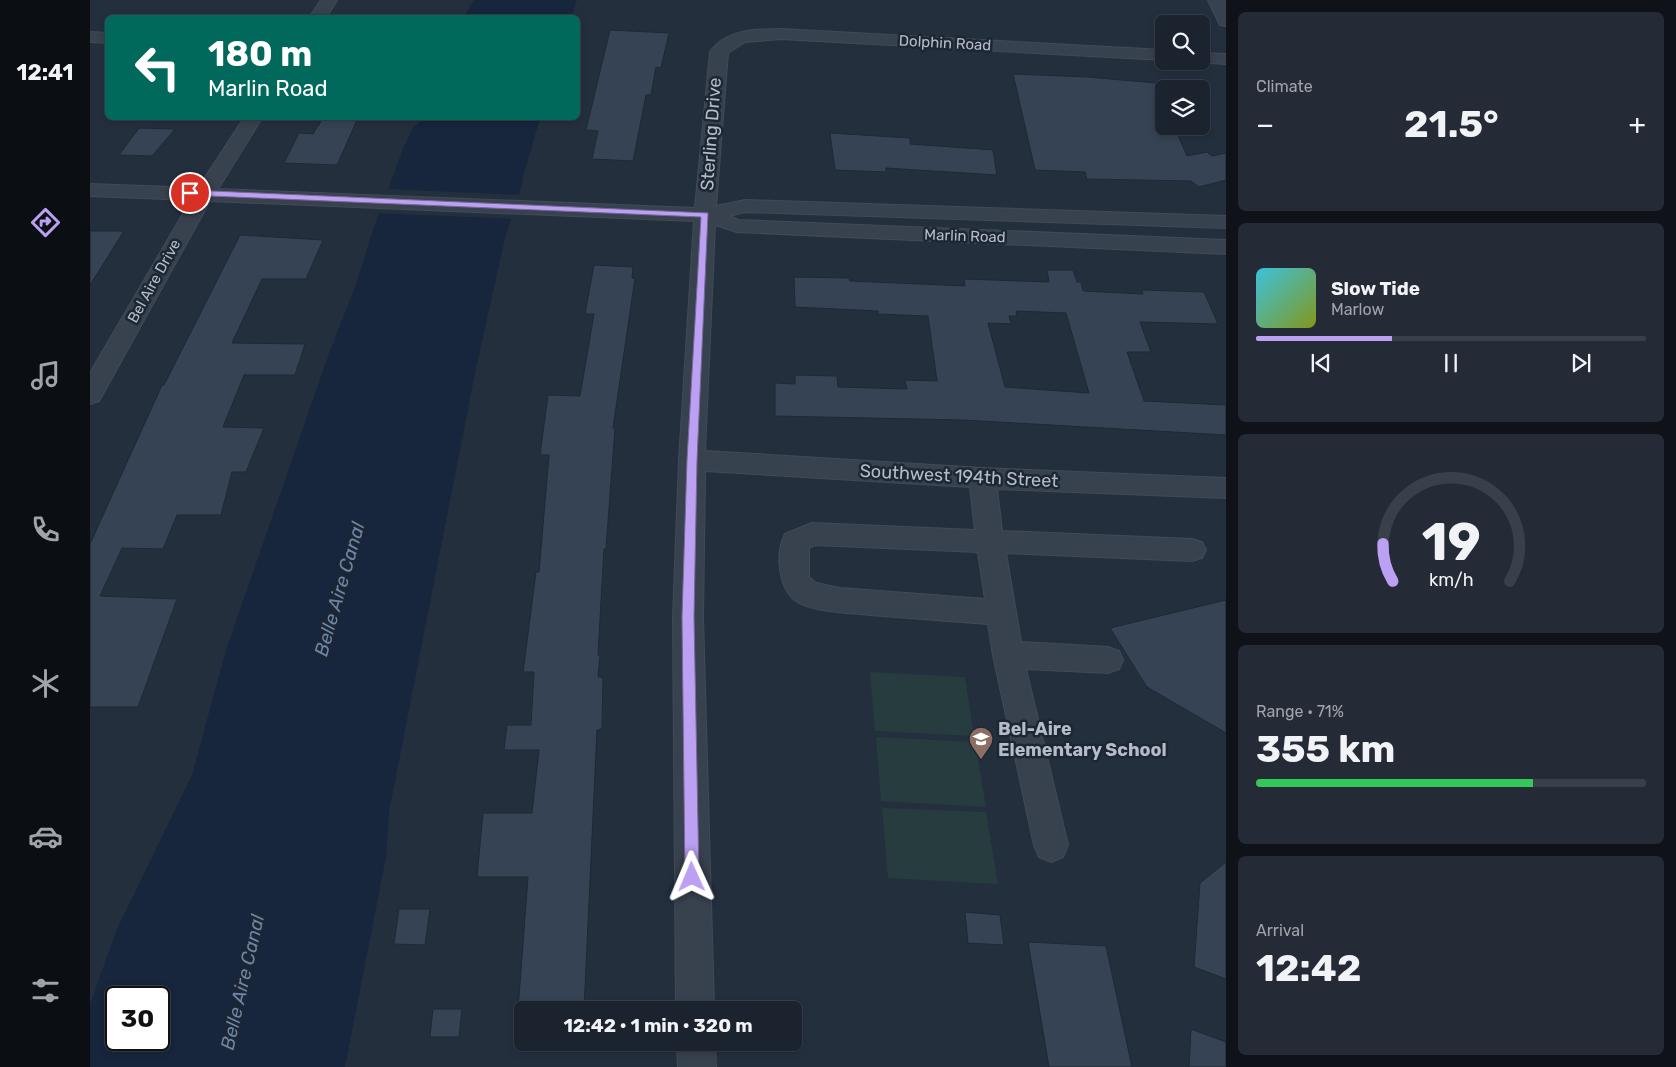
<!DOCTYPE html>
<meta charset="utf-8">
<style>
body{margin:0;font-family:Rubik,sans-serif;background:#242b36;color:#f1f3f6;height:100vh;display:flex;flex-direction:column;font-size:19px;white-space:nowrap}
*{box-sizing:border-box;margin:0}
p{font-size:16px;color:#a0a4aa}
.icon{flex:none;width:28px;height:28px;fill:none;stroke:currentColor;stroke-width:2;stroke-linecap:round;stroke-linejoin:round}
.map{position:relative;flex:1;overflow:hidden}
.sheet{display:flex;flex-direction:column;gap:12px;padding:12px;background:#0f1319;width:450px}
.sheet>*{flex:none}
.top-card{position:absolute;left:15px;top:15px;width:475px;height:105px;border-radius:8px;box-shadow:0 2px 8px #0003,0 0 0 1px #39404a;background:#00695c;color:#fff;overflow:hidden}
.controls{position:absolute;left:1065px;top:15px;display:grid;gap:10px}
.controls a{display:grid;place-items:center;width:55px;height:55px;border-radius:8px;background:#1b232e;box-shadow:0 2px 8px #0003,0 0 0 1px #39404a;font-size:25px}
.speed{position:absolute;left:15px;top:986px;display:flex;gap:10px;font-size:25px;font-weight:700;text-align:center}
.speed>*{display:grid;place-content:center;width:65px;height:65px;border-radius:50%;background:#1b232e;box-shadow:0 2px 8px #0003,0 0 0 1px #39404a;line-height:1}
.speed .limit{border:2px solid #111;border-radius:8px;background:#fff;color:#111}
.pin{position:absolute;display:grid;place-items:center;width:42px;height:42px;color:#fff;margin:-21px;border:2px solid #fff;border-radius:50%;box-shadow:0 1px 5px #0007}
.me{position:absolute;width:55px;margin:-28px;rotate:359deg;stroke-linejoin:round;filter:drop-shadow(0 0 4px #0008)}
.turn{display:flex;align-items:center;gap:18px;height:105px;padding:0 20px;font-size:22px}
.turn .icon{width:65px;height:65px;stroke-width:2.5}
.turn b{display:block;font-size:35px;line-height:42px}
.big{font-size:38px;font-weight:700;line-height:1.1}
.sheet .card{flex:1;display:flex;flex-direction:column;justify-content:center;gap:8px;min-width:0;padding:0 18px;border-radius:8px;background:#242b36}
.sheet .dial{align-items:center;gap:0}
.dial svg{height:130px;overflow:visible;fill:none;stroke:#39404a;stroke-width:7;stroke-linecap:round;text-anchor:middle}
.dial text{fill:#f1f3f6;stroke:none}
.song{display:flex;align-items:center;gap:15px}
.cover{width:60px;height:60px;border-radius:8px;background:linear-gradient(135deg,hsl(190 70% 55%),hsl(70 70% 35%))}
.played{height:5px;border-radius:2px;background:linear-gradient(90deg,#bca0f2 35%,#39404a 35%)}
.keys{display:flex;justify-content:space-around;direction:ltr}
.heat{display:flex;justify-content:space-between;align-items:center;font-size:28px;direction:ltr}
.charge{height:8px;border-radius:4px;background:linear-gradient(90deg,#34c759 71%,#39404a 0)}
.trip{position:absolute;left:424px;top:1001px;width:288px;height:50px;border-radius:8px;background:#1b232e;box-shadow:0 2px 8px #0003,0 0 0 1px #39404a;font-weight:700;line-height:50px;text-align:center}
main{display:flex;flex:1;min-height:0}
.tab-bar{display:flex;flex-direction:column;width:90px;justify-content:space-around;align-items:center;background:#0b0e12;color:#a0a4aa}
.tab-bar .icon{width:35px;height:35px}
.tab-bar .active{color:#bca0f2}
.tab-bar b{font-size:22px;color:#f1f3f6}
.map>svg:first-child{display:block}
.green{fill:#263c3f}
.water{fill:#17263c;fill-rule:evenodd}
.pier{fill:#242f3e}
.building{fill:#364354;stroke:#1f2835;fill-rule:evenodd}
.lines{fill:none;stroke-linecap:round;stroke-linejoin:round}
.minor-casing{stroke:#414a57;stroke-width:2}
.minor{fill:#38414e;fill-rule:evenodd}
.route{fill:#bca0f2;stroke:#7a689d}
.labels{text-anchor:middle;stroke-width:5;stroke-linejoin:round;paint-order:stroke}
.far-street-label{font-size:15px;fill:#b4bcc9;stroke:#1d2633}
.street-label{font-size:18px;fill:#b4bcc9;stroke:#1d2633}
.poi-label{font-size:18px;font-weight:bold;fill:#b4bcc9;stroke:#1d2633;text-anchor:start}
.water-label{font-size:19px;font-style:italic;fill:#6d86a8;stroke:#1d2633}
</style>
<main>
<nav class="tab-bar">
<b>12:41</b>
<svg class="icon active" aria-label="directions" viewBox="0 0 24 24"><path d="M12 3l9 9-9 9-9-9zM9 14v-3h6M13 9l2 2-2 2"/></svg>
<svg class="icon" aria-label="music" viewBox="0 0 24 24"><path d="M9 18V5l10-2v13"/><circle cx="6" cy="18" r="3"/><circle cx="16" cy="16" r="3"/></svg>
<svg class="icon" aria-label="phone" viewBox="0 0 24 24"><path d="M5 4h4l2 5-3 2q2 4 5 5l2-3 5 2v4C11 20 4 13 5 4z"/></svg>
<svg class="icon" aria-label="climate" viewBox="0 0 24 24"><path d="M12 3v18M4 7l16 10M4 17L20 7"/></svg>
<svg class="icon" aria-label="car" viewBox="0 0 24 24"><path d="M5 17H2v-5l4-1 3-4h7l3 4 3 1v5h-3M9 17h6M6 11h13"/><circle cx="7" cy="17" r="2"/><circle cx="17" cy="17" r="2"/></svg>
<svg class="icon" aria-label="filters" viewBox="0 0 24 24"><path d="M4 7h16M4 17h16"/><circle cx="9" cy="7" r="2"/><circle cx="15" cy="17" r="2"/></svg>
</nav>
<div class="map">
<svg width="1136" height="1067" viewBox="0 0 1136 1067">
<rect width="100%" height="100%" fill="#242f3e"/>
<path class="green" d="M 780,672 L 875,677 L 884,736 L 785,731 Z
M 786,737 L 885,742 L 896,807 L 791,801 Z
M 792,808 L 896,812 L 908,884 L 798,878 Z"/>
<path class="water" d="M 384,0 L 487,0 L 481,17 L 374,17 Z
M 331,118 L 450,118 L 433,177 L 431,189 L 415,238 L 386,368 L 299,812 L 296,857 L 255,1067 L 0,1067 L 0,1004 L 27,929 L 102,775 L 136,650 L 238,356 L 265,287 L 284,227 L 314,146 L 324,126 L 326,126 ZM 26,998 L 69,998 L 69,1040 L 26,1040 Z"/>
<path class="pier" d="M 297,189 L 432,195 L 424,219 L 287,213 Z"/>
<path class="building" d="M 520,30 L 579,33 L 571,68 L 566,67 L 561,95 L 556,95 L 543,161 L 502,159 L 508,131 L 496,130 Z
M 923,74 L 997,77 L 1066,83 L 1074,102 L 1074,126 L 1084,126 L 1097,156 L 1117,152 L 1122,156 L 1136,153 L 1136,180 L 1109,187 L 1101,181 L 997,179 L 995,172 L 945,170 Z
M 233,118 L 268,118 L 247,165 L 194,163 L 209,133 L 223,134 Z
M 49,128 L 85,129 L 62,156 L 29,155 Z
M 740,133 L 820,138 L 820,144 L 903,150 L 907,175 L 796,168 L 796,172 L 745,170 Z
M 0,231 L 34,231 L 0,285 Z
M 150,235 L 233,240 L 216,279 L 172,279 L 142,343 L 215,344 L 205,375 L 154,375 L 133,427 L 174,428 L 156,472 L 142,472 L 131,515 L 87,515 L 73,549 L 32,548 L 10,596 L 87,599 L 48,707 L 0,707 L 0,544 L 72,385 L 74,385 Z
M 504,265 L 543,267 L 542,278 L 545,278 L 523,428 L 525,428 L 516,549 L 514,549 L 508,655 L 510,655 L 508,677 L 513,677 L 512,729 L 507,730 L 494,1010 L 428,1010 L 438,877 L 387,877 L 393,813 L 442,813 L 449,750 L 414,750 L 417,725 L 441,725 L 444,672 L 433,672 L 446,572 L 449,572 L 459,455 L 450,455 L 458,395 L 490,396 L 504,314 L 495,314 Z
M 957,270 L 983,270 L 987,282 L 991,282 L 993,291 L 1053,294 L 1052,290 L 1114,292 L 1128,324 L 1050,322 L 1061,352 L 1037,352 L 1054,401 L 1136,405 L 1136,435 L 873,420 L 685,416 L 685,383 L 705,384 L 705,375 L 747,376 L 748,387 L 817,389 L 815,380 L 847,381 L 838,316 L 788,314 L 788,311 L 705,307 L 704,277 L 759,278 L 760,281 L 875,286 L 874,279 L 959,282 ZM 926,311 L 976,313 L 999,393 L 915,387 L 898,323 L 921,324 L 919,316 L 927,316 Z
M 1136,600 L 1136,733 L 1057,687 L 1020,628 Z
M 1136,862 L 1136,979 L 1104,967 L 1110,883 Z
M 309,909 L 340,909 L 335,945 L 304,944 Z
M 875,912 L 910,915 L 914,945 L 878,943 Z
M 938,942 L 1016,946 L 1042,1067 L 959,1067 Z
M 343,1009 L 372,1009 L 369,1037 L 340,1037 Z
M 1101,1029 L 1136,1042 L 1136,1067 L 1099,1067 Z"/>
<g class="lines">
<defs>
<path id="minor" d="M 231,0 L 247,0 L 236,18 L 219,18 Z
M 1118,0 L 1134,0 L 1136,4 L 1136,26 L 1130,25 Z
M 691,29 L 1074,50 L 1074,60 L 691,39 L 655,42 L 638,53 L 626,206 L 655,200 L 1136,216 L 1136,228 L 655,212 L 639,216 L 649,220 L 1136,240 L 1136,254 L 647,232 L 625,225 L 615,451 L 892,468 L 1136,478 L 1136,498 L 907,489 L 912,531 L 1102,539 L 1112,542 L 1116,550 L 1112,558 L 1102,561 L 916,553 L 931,642 L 1018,647 L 1029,651 L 1033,660 L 1029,669 L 1018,673 L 936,669 L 978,845 L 973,857 L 961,862 L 949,857 L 944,845 L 903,655 L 898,624 C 859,621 820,618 780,615 C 761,613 725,612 709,603 C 688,591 685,553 695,534 L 722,523 L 885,530 L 880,487 L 615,471 L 613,617 L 624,1010 L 586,1010 L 583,617 L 589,460 L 604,221 L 120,201 L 9,401 L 0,404 L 0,373 L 101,200 L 0,196 L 0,184 L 108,188 L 154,118 L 172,118 L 128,189 L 605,208 L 620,52 C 636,29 666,29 691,29 ZM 725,545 L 888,552 L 895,599 L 750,588 L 726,583 L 719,577 L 719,548 Z
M 0,32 L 18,33 L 18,43 L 0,42 Z
M 1111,53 L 1136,54 L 1136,64 L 1105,62 L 1111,61 Z
M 587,1042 L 625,1042 L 626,1067 L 588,1067 Z"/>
</defs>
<use href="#minor" class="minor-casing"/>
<use href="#minor" class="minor"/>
</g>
<path class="route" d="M 100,190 L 618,213 L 607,460 L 604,617 L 609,877 L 607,882 L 602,884 L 597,882 L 595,877 L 592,617 L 597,460 L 611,217 L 97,195 L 96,193 Z"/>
<defs>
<symbol id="school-pin" viewBox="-11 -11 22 30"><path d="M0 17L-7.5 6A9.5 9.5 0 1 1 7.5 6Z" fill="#8d6e63" stroke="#1d2633"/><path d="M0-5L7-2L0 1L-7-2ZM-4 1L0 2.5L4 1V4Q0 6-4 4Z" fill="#fff"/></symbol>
</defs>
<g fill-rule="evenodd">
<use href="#school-pin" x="877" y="725" width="28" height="38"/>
</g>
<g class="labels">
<g class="far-street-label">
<text transform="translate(855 43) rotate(3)" y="5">Dolphin Road</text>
<text transform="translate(875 236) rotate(2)" y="5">Marlin Road</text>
<text transform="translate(64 281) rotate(-61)" y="5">Bel Aire Drive</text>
</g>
<g class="street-label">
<text transform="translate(621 134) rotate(-86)" y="6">Sterling Drive</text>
<text transform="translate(869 476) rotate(3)" y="6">Southwest 194th Street</text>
</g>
<g class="poi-label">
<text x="908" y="735">Bel-Aire<tspan x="908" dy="21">Elementary School</tspan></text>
</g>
<g class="water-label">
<text transform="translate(249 589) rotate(-74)" y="7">Belle Aire Canal</text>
<text transform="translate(152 982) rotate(-77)" y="7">Belle Aire Canal</text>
</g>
</g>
</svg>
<div class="controls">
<a><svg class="icon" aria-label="search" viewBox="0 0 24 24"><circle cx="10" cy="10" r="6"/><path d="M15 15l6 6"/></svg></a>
<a><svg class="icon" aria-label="layers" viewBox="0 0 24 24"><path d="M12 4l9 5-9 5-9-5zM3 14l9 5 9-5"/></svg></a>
</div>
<div class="speed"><div class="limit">30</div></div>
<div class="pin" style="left:100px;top:193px;background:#d93025"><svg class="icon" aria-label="arrive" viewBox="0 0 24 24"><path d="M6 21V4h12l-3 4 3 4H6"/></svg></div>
<svg class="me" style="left:602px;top:877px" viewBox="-20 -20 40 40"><path d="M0-17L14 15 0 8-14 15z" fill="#bca0f2" stroke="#fff" stroke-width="4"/></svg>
<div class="trip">12:42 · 1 min · 320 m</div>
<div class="top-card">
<div class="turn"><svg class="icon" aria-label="left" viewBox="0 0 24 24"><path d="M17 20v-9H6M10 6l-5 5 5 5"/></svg><div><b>180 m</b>Marlin Road</div></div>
</div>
</div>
<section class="sheet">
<div class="card"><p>Climate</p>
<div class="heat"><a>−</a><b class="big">21.5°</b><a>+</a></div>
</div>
<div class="card">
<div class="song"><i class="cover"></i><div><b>Slow Tide</b><p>Marlow</p></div></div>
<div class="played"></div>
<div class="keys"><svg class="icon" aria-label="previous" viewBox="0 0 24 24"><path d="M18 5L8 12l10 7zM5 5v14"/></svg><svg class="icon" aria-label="pause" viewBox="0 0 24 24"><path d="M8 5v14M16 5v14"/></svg><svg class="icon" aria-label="next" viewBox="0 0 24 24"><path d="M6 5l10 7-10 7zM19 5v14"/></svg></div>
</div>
<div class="card dial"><svg viewBox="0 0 100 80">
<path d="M14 69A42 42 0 1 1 86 69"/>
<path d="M14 69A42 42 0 0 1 8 46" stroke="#bca0f2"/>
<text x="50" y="56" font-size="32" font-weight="700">19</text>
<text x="50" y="72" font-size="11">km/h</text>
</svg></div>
<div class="card"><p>Range · 71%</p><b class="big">355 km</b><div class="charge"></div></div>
<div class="card"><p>Arrival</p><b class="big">12:42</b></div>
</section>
</main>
